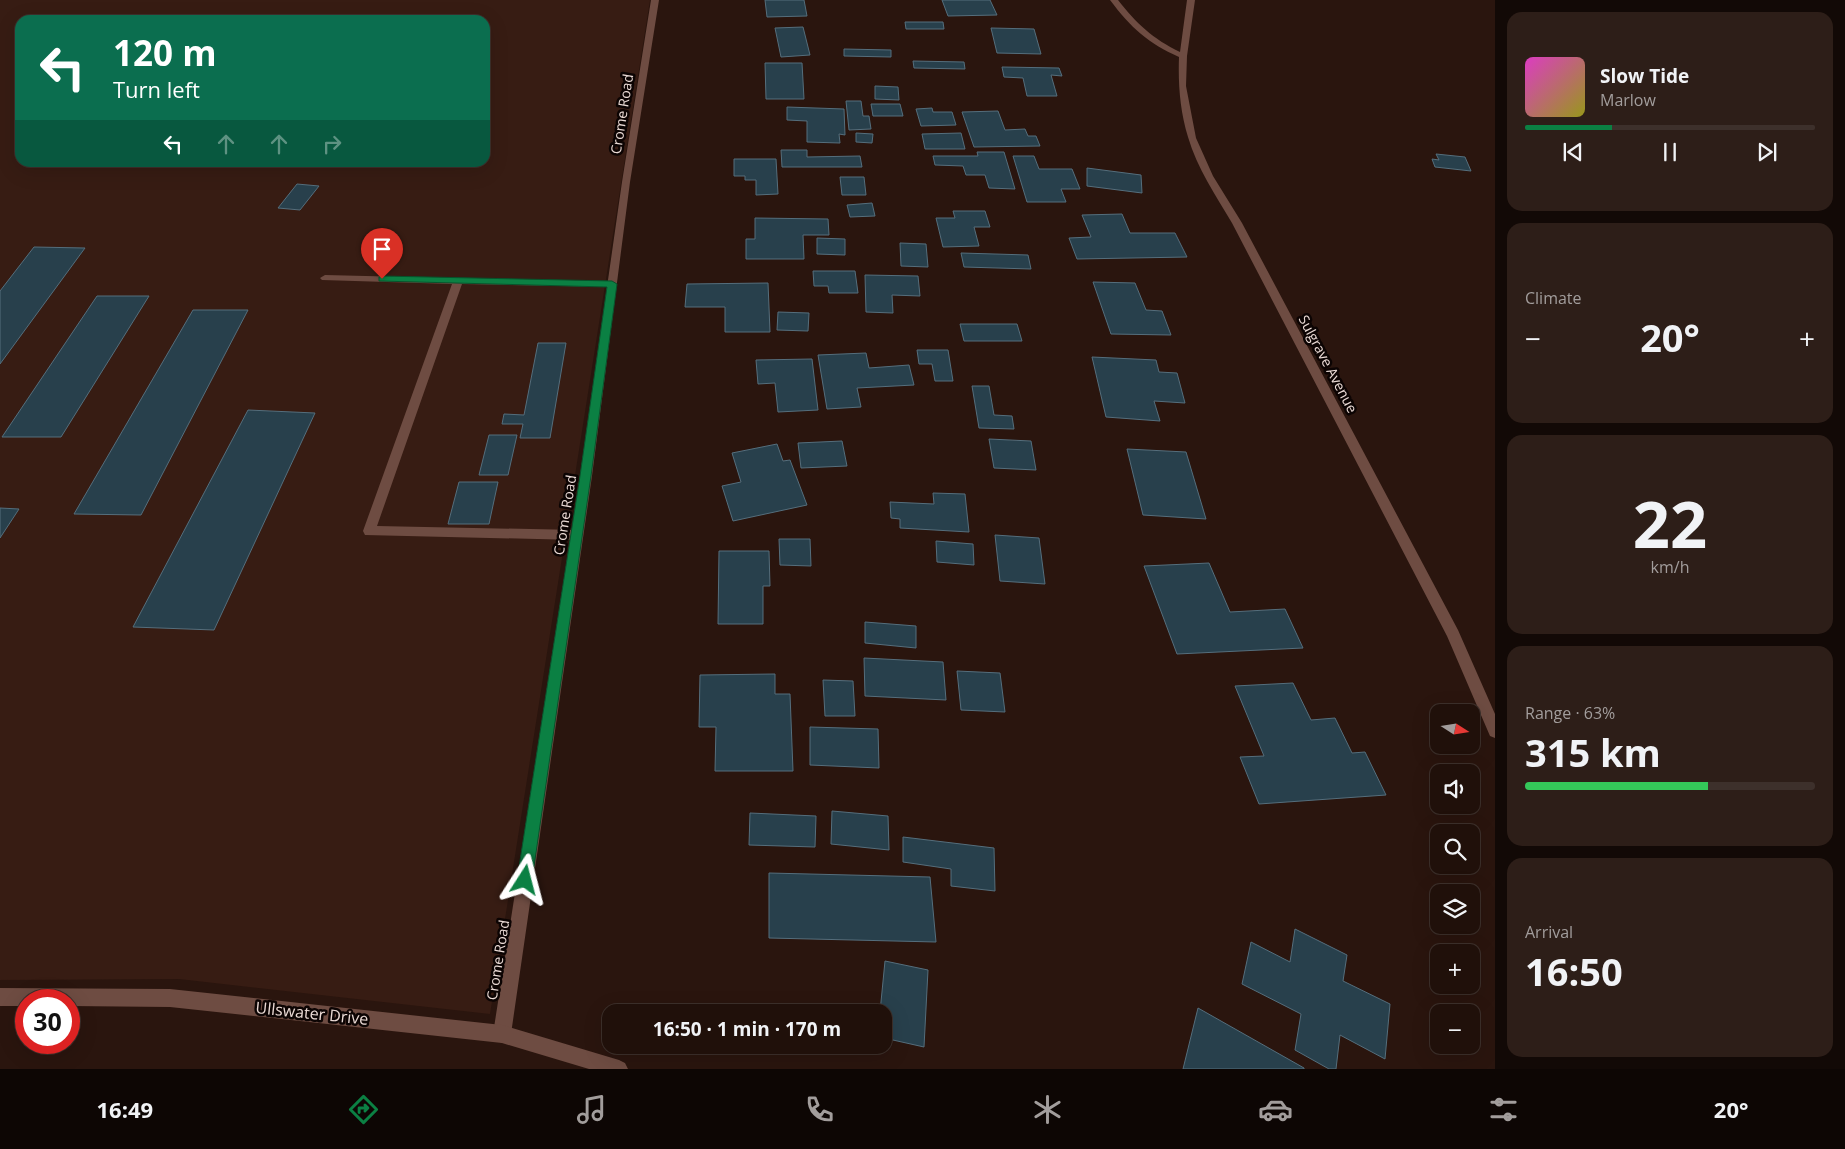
<!DOCTYPE html>
<meta charset="utf-8">
<style>
body{margin:0;font-family:"Open Sans",sans-serif;background:#2d1e18;color:#f1f3f6;height:100vh;display:flex;flex-direction:column;font-size:19px;white-space:nowrap}
*{box-sizing:border-box;margin:0}
p{font-size:16px;color:#a29d9c}
.icon{flex:none;width:28px;height:28px;fill:none;stroke:currentColor;stroke-width:2;stroke-linecap:round;stroke-linejoin:round}
.map{position:relative;flex:1;overflow:hidden}
.details{display:flex;flex-direction:column;gap:12px;padding:12px;background:#120906;width:350px}
.details>*{flex:none}
.banner{position:absolute;left:15px;top:15px;width:475px;height:152px;border-radius:15px;box-shadow:0 5px 20px #0002,0 0 0 1px #3d302b;background:#0b6e4f;color:#fff;overflow:hidden}
.needle{width:32px;rotate:102deg}
.buttons{position:absolute;left:1430px;top:704px;display:grid;gap:10px}
.buttons a{display:grid;place-items:center;width:50px;height:50px;border-radius:10px;background:#20100a;box-shadow:0 5px 20px #0002,0 0 0 1px #3d302b;font-size:25px}
.speed{position:absolute;left:15px;top:989px;display:flex;gap:10px;font-size:25px;font-weight:700;text-align:center}
.speed>*{display:grid;place-content:center;width:65px;height:65px;border-radius:50%;background:#20100a;box-shadow:0 5px 20px #0002,0 0 0 1px #3d302b;line-height:1}
.speed .limit{border:8px solid #d22;background:#fff;color:#111}
.pin{position:absolute;display:grid;place-items:center;width:42px;height:42px;color:#fff;margin:-51px -21px;border-radius:50% 50% 50% 0;rotate:-45deg;box-shadow:0 0 5px #0007}
.pin .icon{rotate:45deg}
.me{position:absolute;width:55px;margin:-28px;rotate:9deg;stroke-linejoin:round;filter:drop-shadow(0 0 4px #0008)}
.turn{display:flex;align-items:center;gap:18px;height:105px;padding:0 15px;font-size:22px}
.turn .icon{width:65px;height:65px;stroke-width:2.5}
.turn b{display:block;font-size:35px;line-height:42px}
.lanes{display:flex;align-items:center;height:48px;padding:0 15px;background:#0003;justify-content:center;gap:25px;direction:ltr}
.lanes .off{opacity:.35}
.big{font-size:38px;font-weight:700;line-height:1.1}
.details .card{flex:1;display:flex;flex-direction:column;justify-content:center;gap:8px;min-width:0;padding:0 18px;border-radius:15px;background:#2d1e18}
.details .dial{align-items:center;gap:0}
.dial b{font-size:65px;line-height:1}
.song{display:flex;align-items:center;gap:15px}
.cover{width:60px;height:60px;border-radius:8px;background:linear-gradient(135deg,hsl(310 70% 55%),hsl(60 70% 35%))}
.played{height:5px;border-radius:2px;background:linear-gradient(90deg,#0b8043 30%,#3d302b 30%)}
.keys{display:flex;justify-content:space-around;direction:ltr}
.heat{display:flex;justify-content:space-between;align-items:center;font-size:28px;direction:ltr}
.charge{height:8px;border-radius:4px;background:linear-gradient(90deg,#34c759 63%,#3d302b 0)}
.trip{position:absolute;left:602px;top:1004px;width:290px;height:50px;border-radius:15px;background:#20100a;box-shadow:0 5px 20px #0002,0 0 0 1px #3d302b;font-weight:700;line-height:50px;text-align:center}
.dock{display:flex;height:80px;justify-content:space-around;align-items:center;background:#0d0604;color:#a29d9c}
.dock .icon{width:35px;height:35px}
.dock .on{color:#0b8043}
.dock b{font-size:22px;color:#f1f3f6}
main{display:flex;flex:1;min-height:0}
.map>svg:first-child{display:block}
.built{fill:#371c13;fill-rule:evenodd}
.building{fill:#28404c;stroke:#556e7c}
.lines{fill:none;stroke-linecap:round;stroke-linejoin:round}
.service{fill:#6e4c42;fill-rule:evenodd}
.minor{fill:#6e4c42;fill-rule:evenodd}
.tertiary{fill:#6e4c42;fill-rule:evenodd}
.route{fill:#0b8043;stroke:#07532c}
.labels{text-anchor:middle;stroke-width:5;stroke-linejoin:round;paint-order:stroke}
.street-label{font-size:14px;fill:#eadad5;stroke:#0c0403}
.near-street-label{font-size:16px;fill:#eadad5;stroke:#0c0403}
</style>
<main>
<div class="map">
<svg width="1495" height="1069" viewBox="0 0 1495 1069">
<rect width="100%" height="100%" fill="#2a150e"/>
<path class="built" d="M 0,0 L 650,0 L 490,1014 L 179,979 L 0,980 ZM 20,20 L 485,20 L 485,162 L 20,162 Z"/>
<path class="building" d="M 765,0 L 804,0 L 807,16 L 767,17 Z
M 942,0 L 990,0 L 997,15 L 948,16 Z
M 905,22 L 943,22 L 944,29 L 906,29 Z
M 803,27 L 810,55 L 781,57 L 775,28 Z
M 991,28 L 1034,29 L 1041,54 L 997,53 Z
M 844,49 L 891,50 L 891,57 L 844,56 Z
M 913,61 L 964,62 L 965,69 L 914,68 Z
M 765,63 L 802,63 L 804,99 L 766,99 Z
M 1002,67 L 1059,68 L 1062,76 L 1051,75 L 1057,96 L 1027,96 L 1023,78 L 1004,77 Z
M 875,86 L 898,87 L 899,100 L 875,99 Z
M 846,101 L 861,101 L 863,116 L 869,116 L 871,129 L 849,130 Z
M 871,104 L 900,104 L 903,116 L 873,116 Z
M 787,107 L 844,109 L 845,135 L 839,134 L 840,143 L 807,142 L 807,121 L 787,120 Z
M 932,108 L 933,112 L 952,112 L 956,125 L 921,126 L 916,109 Z
M 998,111 L 1005,130 L 1025,129 L 1028,136 L 1036,136 L 1040,146 L 974,147 L 962,112 Z
M 856,133 L 873,134 L 872,143 L 856,142 Z
M 961,133 L 965,149 L 925,149 L 922,134 Z
M 781,150 L 807,150 L 807,157 L 860,156 L 862,167 L 782,167 Z
M 977,152 L 1004,152 L 1015,189 L 989,188 L 985,175 L 966,175 L 963,166 L 935,165 L 933,156 L 978,156 Z
M 1436,154 L 1465,157 L 1471,171 L 1435,167 L 1432,159 L 1439,160 Z
M 1013,156 L 1034,156 L 1039,169 L 1072,169 L 1080,189 L 1061,189 L 1066,202 L 1027,202 Z
M 734,159 L 776,159 L 778,194 L 756,195 L 756,180 L 745,180 L 745,176 L 734,176 Z
M 1087,168 L 1141,175 L 1142,193 L 1087,186 Z
M 840,177 L 864,177 L 866,195 L 842,195 Z
M 297,184 L 319,186 L 300,210 L 278,208 Z
M 872,203 L 875,216 L 850,217 L 847,205 Z
M 953,211 L 985,211 L 990,227 L 974,227 L 979,246 L 943,247 L 936,218 L 955,218 Z
M 1122,214 L 1130,233 L 1175,233 L 1187,257 L 1077,259 L 1069,238 L 1091,237 L 1082,215 Z
M 755,218 L 828,219 L 829,235 L 803,235 L 804,259 L 746,259 L 746,239 L 755,239 Z
M 817,238 L 845,239 L 845,255 L 817,254 Z
M 900,243 L 926,244 L 928,267 L 901,266 Z
M 34,247 L 85,248 L 0,364 L 0,291 Z
M 961,253 L 1028,255 L 1031,269 L 964,267 Z
M 813,271 L 855,271 L 858,293 L 829,293 L 828,286 L 814,286 Z
M 865,275 L 918,276 L 920,296 L 892,295 L 893,313 L 866,312 Z
M 1093,282 L 1135,283 L 1146,310 L 1162,311 L 1171,335 L 1111,334 Z
M 768,283 L 770,332 L 725,332 L 725,307 L 685,307 L 687,284 Z
M 97,296 L 149,296 L 61,437 L 2,437 Z
M 193,310 L 248,310 L 141,515 L 74,514 Z
M 778,312 L 809,313 L 808,331 L 777,330 Z
M 960,324 L 1017,324 L 1022,341 L 964,341 Z
M 538,343 L 566,343 L 550,438 L 520,438 L 523,424 L 502,424 L 504,414 L 524,415 Z
M 917,350 L 948,350 L 953,381 L 935,381 L 932,364 L 919,364 Z
M 866,353 L 869,368 L 909,365 L 914,385 L 857,388 L 861,407 L 827,409 L 818,355 Z
M 1092,357 L 1156,360 L 1159,372 L 1177,373 L 1185,403 L 1154,401 L 1160,421 L 1106,417 Z
M 812,359 L 818,410 L 778,412 L 775,383 L 758,384 L 756,360 Z
M 972,386 L 989,386 L 994,415 L 1012,416 L 1014,429 L 979,428 Z
M 248,410 L 315,413 L 214,630 L 133,627 Z
M 489,435 L 517,435 L 508,475 L 479,475 Z
M 989,439 L 1031,441 L 1036,470 L 994,468 Z
M 842,441 L 847,466 L 801,468 L 798,443 Z
M 777,444 L 783,461 L 790,460 L 807,505 L 733,521 L 722,486 L 741,482 L 732,453 Z
M 1127,449 L 1186,452 L 1206,519 L 1143,515 Z
M 459,482 L 498,482 L 489,524 L 448,524 Z
M 933,493 L 965,494 L 969,532 L 900,528 L 900,519 L 891,518 L 890,502 L 934,504 Z
M 0,508 L 19,509 L 0,538 Z
M 995,535 L 1039,538 L 1045,584 L 1000,581 Z
M 779,539 L 810,539 L 811,566 L 780,565 Z
M 936,541 L 973,544 L 974,565 L 937,562 Z
M 719,551 L 769,551 L 770,586 L 763,586 L 763,624 L 718,624 Z
M 1209,563 L 1230,612 L 1285,609 L 1303,648 L 1177,654 L 1144,566 Z
M 865,622 L 916,626 L 916,648 L 865,643 Z
M 864,658 L 943,662 L 946,700 L 865,696 Z
M 957,671 L 1000,673 L 1005,712 L 961,710 Z
M 775,674 L 775,694 L 790,694 L 793,771 L 715,771 L 716,727 L 699,727 L 700,675 Z
M 823,680 L 853,681 L 855,716 L 825,716 Z
M 1293,683 L 1311,720 L 1335,718 L 1352,753 L 1365,752 L 1386,795 L 1259,804 L 1240,757 L 1264,756 L 1235,686 Z
M 810,727 L 878,729 L 879,768 L 810,765 Z
M 832,811 L 888,816 L 889,850 L 831,844 Z
M 750,813 L 816,816 L 815,847 L 749,845 Z
M 903,837 L 994,848 L 995,891 L 951,886 L 951,869 L 903,862 Z
M 769,873 L 930,877 L 936,942 L 769,938 Z
M 1295,929 L 1347,955 L 1343,981 L 1390,1004 L 1385,1059 L 1340,1035 L 1336,1069 L 1329,1069 L 1295,1050 L 1301,1014 L 1242,984 L 1251,942 L 1290,962 Z
M 885,961 L 928,970 L 924,1047 L 884,1038 L 884,1012 L 880,1012 Z
M 1198,1008 L 1304,1068 L 1304,1069 L 1183,1069 Z"/>
<g class="lines">
<path class="service" d="M 325,275 L 616,282 L 617,284 L 612,287 L 462,284 L 377,526 L 577,530 L 581,531 L 583,535 L 581,539 L 577,540 L 365,535 L 363,531 L 452,284 L 322,280 L 320,278 Z"/>
<path class="minor" d="M 651,0 L 659,0 L 630,182 L 592,476 L 511,1034 L 508,1040 L 502,1043 L 496,1040 L 493,1034 L 580,476 L 622,182 Z
M 1110,0 L 1118,0 C 1136,23 1153,39 1180,52 L 1187,0 L 1195,0 L 1187,56 L 1186,86 L 1196,138 L 1213,176 L 1242,223 L 1458,630 L 1495,714 L 1495,738 L 1490,736 L 1447,636 L 1232,223 C 1216,196 1197,168 1188,137 C 1180,111 1178,84 1179,57 C 1148,43 1131,28 1110,0 Z"/>
<path class="tertiary" d="M 0,988 L 170,989 L 502,1025 L 619,1060 L 625,1063 L 628,1069 L 589,1069 L 502,1043 L 170,1007 L 69,1006 L 69,1000 L 26,1000 L 26,1006 L 0,1006 Z"/>
</g>
<path class="route" d="M 382,276 L 612,281 L 617,284 L 591,476 L 532,880 L 530,885 L 525,887 L 520,885 L 517,880 L 580,476 L 607,287 L 379,281 L 379,277 Z"/>
<g class="labels">
<g class="street-label">
<text transform="translate(622 114) rotate(-81)" y="5">Crome Road</text>
<text transform="translate(1328 364) rotate(62)" y="5">Sulgrave Avenue</text>
<text transform="translate(565 515) rotate(-81)" y="5">Crome Road</text>
<text transform="translate(498 960) rotate(-81)" y="5">Crome Road</text>
</g>
<g class="near-street-label">
<text transform="translate(312 1013) rotate(6)" y="6">Ullswater Drive</text>
</g>
</g>
</svg>
<div class="buttons">
<a><svg class="needle" viewBox="-14 -14 28 28"><path d="M0-13l5 13h-10z" fill="#e53935"/><path d="M0 13l5-13h-10z" fill="#a29d9c"/></svg></a>
<a><svg class="icon" aria-label="sound" viewBox="0 0 24 24"><path d="M4 9h4l5-4v14l-5-4H4zM17 9q2 3 0 6"/></svg></a>
<a><svg class="icon" aria-label="search" viewBox="0 0 24 24"><circle cx="10" cy="10" r="6"/><path d="M15 15l6 6"/></svg></a>
<a><svg class="icon" aria-label="layers" viewBox="0 0 24 24"><path d="M12 4l9 5-9 5-9-5zM3 14l9 5 9-5"/></svg></a>
<a>+</a>
<a>−</a>
</div>
<div class="speed"><div class="limit">30</div></div>
<div class="pin" style="left:382px;top:279px;background:#d93025"><svg class="icon" aria-label="arrive" viewBox="0 0 24 24"><path d="M6 21V4h12l-3 4 3 4H6"/></svg></div>
<svg class="me" style="left:525px;top:880px" viewBox="-20 -20 40 40"><path d="M0-17L14 15 0 8-14 15z" fill="#0b8043" stroke="#fff" stroke-width="4"/></svg>
<div class="trip">16:50 · 1 min · 170 m</div>
<div class="banner">
<div class="turn"><svg class="icon" aria-label="left" viewBox="0 0 24 24"><path d="M17 20v-9H6M10 6l-5 5 5 5"/></svg><div><b>120 m</b>Turn left</div></div>
<div class="lanes"><svg class="icon" aria-label="left" viewBox="0 0 24 24"><path d="M17 20v-9H6M10 6l-5 5 5 5"/></svg><svg class="icon off" aria-label="ahead" viewBox="0 0 24 24"><path d="M12 20V5M6 11l6-6 6 6"/></svg><svg class="icon off" aria-label="ahead" viewBox="0 0 24 24"><path d="M12 20V5M6 11l6-6 6 6"/></svg><svg class="icon off" aria-label="right" viewBox="0 0 24 24"><path d="M7 20v-9h11M14 6l5 5-5 5"/></svg></div>
</div>
</div>
<section class="details">
<div class="card">
<div class="song"><i class="cover"></i><div><b>Slow Tide</b><p>Marlow</p></div></div>
<div class="played"></div>
<div class="keys"><svg class="icon" aria-label="previous" viewBox="0 0 24 24"><path d="M18 5L8 12l10 7zM5 5v14"/></svg><svg class="icon" aria-label="pause" viewBox="0 0 24 24"><path d="M8 5v14M16 5v14"/></svg><svg class="icon" aria-label="next" viewBox="0 0 24 24"><path d="M6 5l10 7-10 7zM19 5v14"/></svg></div>
</div>
<div class="card"><p>Climate</p>
<div class="heat"><a>−</a><b class="big">20°</b><a>+</a></div>
</div>
<div class="card dial"><b>22</b><p>km/h</p></div>
<div class="card"><p>Range · 63%</p><b class="big">315 km</b><div class="charge"></div></div>
<div class="card"><p>Arrival</p><b class="big">16:50</b></div>
</section>
</main>
<nav class="dock">
<b>16:49</b>
<svg class="icon on" aria-label="directions" viewBox="0 0 24 24"><path d="M12 3l9 9-9 9-9-9zM9 14v-3h6M13 9l2 2-2 2"/></svg>
<svg class="icon" aria-label="music" viewBox="0 0 24 24"><path d="M9 18V5l10-2v13"/><circle cx="6" cy="18" r="3"/><circle cx="16" cy="16" r="3"/></svg>
<svg class="icon" aria-label="phone" viewBox="0 0 24 24"><path d="M5 4h4l2 5-3 2q2 4 5 5l2-3 5 2v4C11 20 4 13 5 4z"/></svg>
<svg class="icon" aria-label="climate" viewBox="0 0 24 24"><path d="M12 3v18M4 7l16 10M4 17L20 7"/></svg>
<svg class="icon" aria-label="car" viewBox="0 0 24 24"><path d="M5 17H2v-5l4-1 3-4h7l3 4 3 1v5h-3M9 17h6M6 11h13"/><circle cx="7" cy="17" r="2"/><circle cx="17" cy="17" r="2"/></svg>
<svg class="icon" aria-label="filters" viewBox="0 0 24 24"><path d="M4 7h16M4 17h16"/><circle cx="9" cy="7" r="2"/><circle cx="15" cy="17" r="2"/></svg>
<b>20°</b>
</nav>
